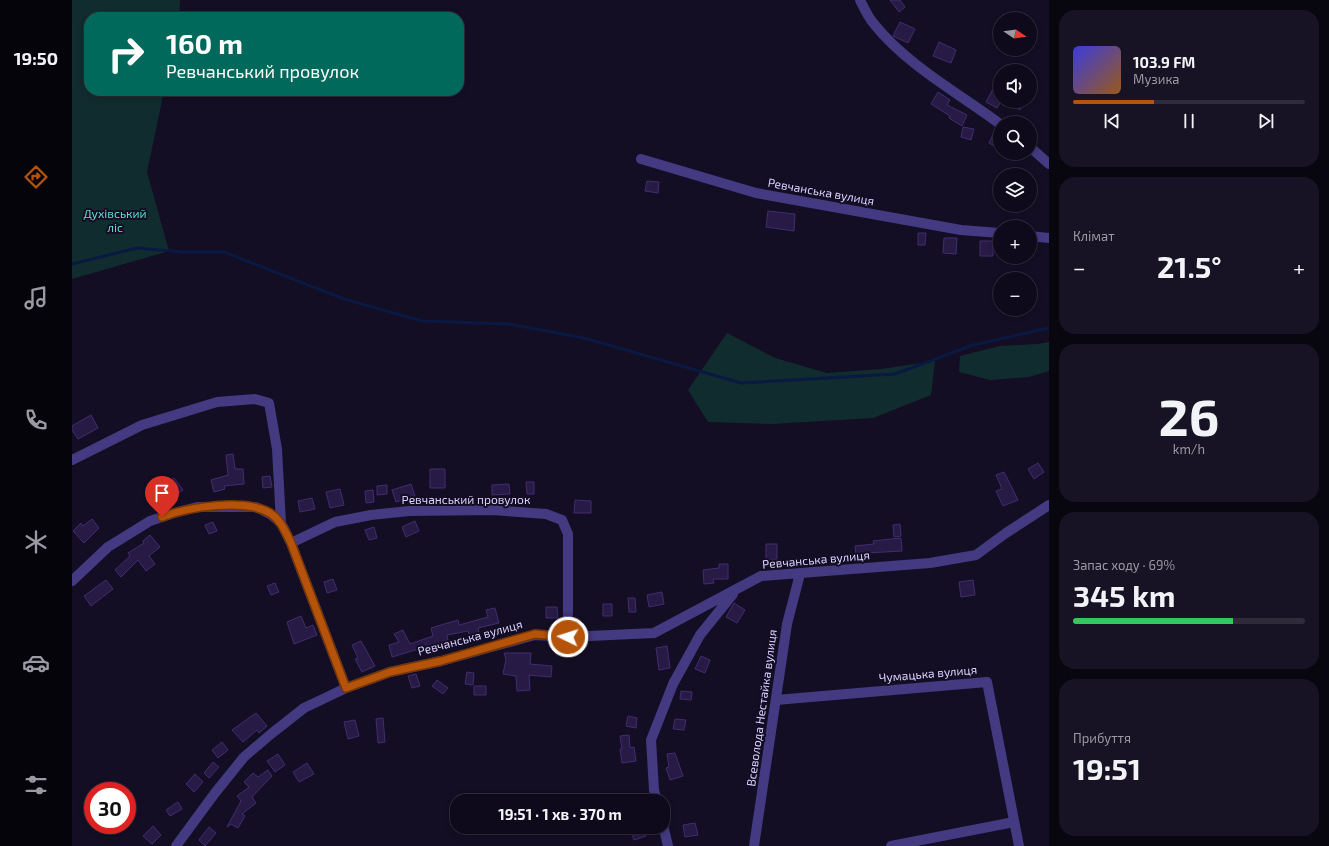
<!DOCTYPE html>
<html lang="uk">
<meta charset="utf-8">
<style>
body{margin:0;font-family:"Exo 2",sans-serif;background:#181324;color:#f1f3f6;height:100vh;display:flex;flex-direction:column;font-size:15px;white-space:nowrap}
*{box-sizing:border-box;margin:0}
p{font-size:13px;color:#9b9aa3}
.icon{flex:none;width:22px;height:22px;fill:none;stroke:currentColor;stroke-width:2;stroke-linecap:round;stroke-linejoin:round}
.map{position:relative;flex:1;overflow:hidden}
.sheet{display:flex;flex-direction:column;gap:10px;padding:10px;background:#08060f;width:280px}
.sheet>*{flex:none}
.guide{position:absolute;left:12px;top:12px;width:380px;height:84px;border-radius:16px;box-shadow:0 2px 6px #0003,0 0 0 1px #2f2b3a;background:#00695c;color:#fff;overflow:hidden}
.needle{width:26px;rotate:103deg}
.tools{position:absolute;left:921px;top:12px;display:grid;gap:8px}
.tools a{display:grid;place-items:center;width:44px;height:44px;border-radius:50%;background:#0f0a1b;box-shadow:0 2px 6px #0003,0 0 0 1px #2f2b3a;font-size:20px}
.speed{position:absolute;left:12px;top:782px;display:flex;gap:8px;font-size:20px;font-weight:700;text-align:center}
.speed>*{display:grid;place-content:center;width:52px;height:52px;border-radius:50%;background:#0f0a1b;box-shadow:0 2px 6px #0003,0 0 0 1px #2f2b3a;line-height:1}
.speed .limit{border:6px solid #d22;background:#fff;color:#111}
.pin{position:absolute;display:grid;place-items:center;width:34px;height:34px;color:#fff;margin:-41px -17px;border-radius:50% 50% 50% 0;rotate:-45deg;box-shadow:0 0 4px #0007}
.pin .icon{rotate:45deg}
.me{position:absolute;width:44px;margin:-22px;rotate:274deg;stroke-linejoin:round;filter:drop-shadow(0 0 3px #0008)}
.turn{display:flex;align-items:center;gap:14px;height:84px;padding:0 16px;font-size:18px}
.turn .icon{width:52px;height:52px;stroke-width:2.5}
.turn b{display:block;font-size:28px;line-height:34px}
.big{font-size:30px;font-weight:700;line-height:1.1}
.sheet .card{flex:1;display:flex;flex-direction:column;justify-content:center;gap:6px;min-width:0;padding:0 14px;border-radius:16px;background:#181324}
.sheet .dial{align-items:center;gap:0}
.dial b{font-size:52px;line-height:1}
.song{display:flex;align-items:center;gap:12px}
.cover{width:48px;height:48px;border-radius:6px;background:linear-gradient(135deg,hsl(240 70% 55%),hsl(30 70% 35%))}
.played{height:4px;border-radius:2px;background:linear-gradient(90deg,#b45309 35%,#2f2b3a 35%)}
.keys{display:flex;justify-content:space-around;direction:ltr}
.heat{display:flex;justify-content:space-between;align-items:center;font-size:22px;direction:ltr}
.charge{height:6px;border-radius:3px;background:linear-gradient(90deg,#34c759 69%,#2f2b3a 0)}
.trip{position:absolute;left:378px;top:794px;width:220px;height:40px;border-radius:16px;background:#0f0a1b;box-shadow:0 2px 6px #0003,0 0 0 1px #2f2b3a;font-weight:700;line-height:40px;text-align:center}
main{display:flex;flex:1;min-height:0}
.dock{display:flex;flex-direction:column;width:72px;justify-content:space-around;align-items:center;background:#06040b;color:#9b9aa3}
.dock .icon{width:28px;height:28px}
.dock .on{color:#b45309}
.dock b{font-size:18px;color:#f1f3f6}
.map>svg:first-child{display:block}
.green{fill:#112c2e}
.lines{fill:none;stroke-linecap:round;stroke-linejoin:round}
.stream{stroke:#0a1941;stroke-width:3}
.building{fill:#271a44;stroke:#402d70}
.street{stroke:#433a82;stroke-width:10}
.route-casing{stroke:#753606;stroke-width:10}
.route{stroke:#b45309;stroke-width:7}
.labels{text-anchor:middle;stroke-width:4;stroke-linejoin:round;paint-order:stroke}
.street-label{font-size:12px;fill:#dad1ff;stroke:#140e24}
.park-label{font-size:12px;fill:#5ddeca;stroke:#140e24}
</style>
<main>
<nav class="dock">
<b>19:50</b>
<svg class="icon on" aria-label="directions" viewBox="0 0 24 24"><path d="M12 3l9 9-9 9-9-9zM9 14v-3h6M13 9l2 2-2 2"/></svg>
<svg class="icon" aria-label="music" viewBox="0 0 24 24"><path d="M9 18V5l10-2v13"/><circle cx="6" cy="18" r="3"/><circle cx="16" cy="16" r="3"/></svg>
<svg class="icon" aria-label="phone" viewBox="0 0 24 24"><path d="M5 4h4l2 5-3 2q2 4 5 5l2-3 5 2v4C11 20 4 13 5 4z"/></svg>
<svg class="icon" aria-label="climate" viewBox="0 0 24 24"><path d="M12 3v18M4 7l16 10M4 17L20 7"/></svg>
<svg class="icon" aria-label="car" viewBox="0 0 24 24"><path d="M5 17H2v-5l4-1 3-4h7l3 4 3 1v5h-3M9 17h6M6 11h13"/><circle cx="7" cy="17" r="2"/><circle cx="17" cy="17" r="2"/></svg>
<svg class="icon" aria-label="filters" viewBox="0 0 24 24"><path d="M4 7h16M4 17h16"/><circle cx="9" cy="7" r="2"/><circle cx="15" cy="17" r="2"/></svg>
</nav>
<div class="map">
<svg width="977" height="846" viewBox="0 0 977 846">
<rect width="100%" height="100%" fill="#140e24"/>
<path class="green" d="M 0,0 L 108,0 L 107,17 L 17,17 L 17,91 L 92,91 L 75,172 L 97,251 L 0,279 Z
M 655,333 L 703,358 L 755,373 L 809,369 L 863,361 L 859,395 L 801,418 L 700,424 L 636,422 L 616,390 Z
M 977,342 L 977,371 L 957,377 L 918,380 L 887,372 L 888,356 L 928,346 L 966,344 Z"/>
<g class="lines">
<path class="stream" d="M 0,264 L 65,248 L 111,252 L 152,252 L 272,299 L 350,321 L 437,324 L 512,338 L 669,383 L 823,374 L 901,345 L 977,328"/>
</g>
<path class="building" d="M 818,0 L 828,0 L 833,7 L 827,12 Z
M 828,22 L 843,29 L 836,43 L 821,36 Z
M 867,42 L 884,50 L 879,63 L 861,56 Z
M 921,89 L 928,93 L 928,103 L 925,108 L 914,102 Z
M 866,92 L 878,100 L 875,105 L 895,115 L 890,126 L 877,118 L 878,116 L 859,104 Z
M 931,101 L 953,101 L 948,110 Z
M 891,127 L 902,129 L 899,140 L 889,137 Z
M 922,132 L 928,135 L 928,149 L 917,143 Z
M 575,181 L 587,182 L 586,193 L 573,191 Z
M 696,211 L 723,214 L 722,231 L 694,227 Z
M 846,233 L 854,233 L 853,245 L 846,245 Z
M 872,238 L 885,238 L 884,254 L 871,253 Z
M 908,241 L 921,241 L 921,256 L 908,256 Z
M 19,415 L 26,428 L 6,439 L 0,430 L 0,426 Z
M 161,454 L 163,469 L 171,469 L 172,484 L 152,486 L 153,489 L 142,492 L 139,480 L 156,475 L 154,455 Z
M 966,463 L 972,472 L 962,479 L 956,469 Z
M 358,469 L 373,469 L 373,488 L 358,488 Z
M 932,472 L 946,500 L 931,506 L 924,491 L 930,489 L 924,475 Z
M 198,476 L 200,487 L 191,488 L 190,477 Z
M 102,478 L 111,490 L 102,496 L 93,484 Z
M 454,482 L 462,482 L 462,494 L 455,494 Z
M 339,484 L 343,496 L 324,502 L 320,490 Z
M 437,484 L 438,494 L 420,495 L 420,485 Z
M 315,485 L 315,494 L 305,495 L 305,486 Z
M 268,489 L 272,505 L 258,508 L 254,492 Z
M 83,490 L 87,499 L 78,503 L 74,494 Z
M 301,490 L 302,502 L 294,503 L 293,491 Z
M 240,498 L 243,509 L 228,512 L 226,501 Z
M 503,500 L 519,501 L 519,513 L 502,513 Z
M 20,519 L 27,528 L 12,543 L 1,531 L 9,523 L 11,526 Z
M 343,521 L 347,531 L 334,537 L 330,527 Z
M 141,522 L 145,531 L 137,534 L 133,525 Z
M 828,524 L 829,536 L 822,537 L 821,525 Z
M 302,527 L 305,538 L 297,540 L 293,530 Z
M 78,535 L 88,547 L 77,556 L 83,564 L 74,571 L 66,560 L 49,577 L 43,570 L 58,556 L 56,553 L 72,543 L 71,541 Z
M 829,538 L 830,551 L 794,553 L 794,556 L 784,557 L 783,546 L 802,544 L 801,541 Z
M 694,544 L 705,544 L 705,560 L 694,560 Z
M 647,564 L 656,564 L 656,579 L 641,579 L 642,583 L 632,584 L 631,570 L 647,568 Z
M 261,579 L 265,590 L 255,593 L 252,582 Z
M 34,580 L 41,589 L 19,606 L 12,596 Z
M 901,580 L 903,595 L 889,597 L 887,582 Z
M 203,583 L 207,592 L 199,595 L 195,586 Z
M 590,592 L 592,604 L 577,607 L 575,595 Z
M 556,598 L 563,598 L 564,612 L 557,612 Z
M 662,603 L 673,610 L 665,623 L 654,617 Z
M 531,604 L 540,604 L 540,616 L 531,616 Z
M 474,607 L 485,607 L 486,618 L 474,618 Z
M 423,608 L 427,623 L 406,628 L 408,638 L 399,640 L 396,631 L 375,635 L 376,640 L 320,657 L 317,645 L 327,642 L 322,634 L 331,630 L 338,644 L 361,636 L 359,628 L 386,620 L 387,625 L 416,617 L 414,610 Z
M 229,616 L 234,628 L 241,625 L 245,635 L 222,644 L 215,622 Z
M 289,641 L 303,666 L 290,672 L 283,659 L 286,658 L 280,645 Z
M 595,646 L 598,668 L 587,670 L 584,648 Z
M 432,653 L 459,653 L 458,664 L 480,666 L 479,677 L 457,675 L 458,690 L 445,691 L 444,676 L 431,674 L 434,659 Z
M 629,656 L 638,660 L 633,673 L 623,669 Z
M 395,672 L 402,673 L 401,685 L 393,684 Z
M 344,674 L 348,686 L 340,688 L 336,676 Z
M 365,680 L 376,688 L 371,694 L 360,686 Z
M 402,686 L 414,686 L 414,695 L 402,695 Z
M 609,691 L 620,692 L 619,700 L 608,699 Z
M 184,713 L 195,726 L 187,733 L 185,730 L 171,742 L 160,730 Z
M 556,716 L 565,718 L 564,728 L 554,726 Z
M 311,718 L 313,742 L 306,743 L 304,719 Z
M 603,719 L 614,720 L 612,730 L 601,729 Z
M 283,720 L 287,736 L 276,739 L 272,722 Z
M 557,735 L 558,748 L 562,747 L 564,761 L 550,763 L 548,749 L 550,749 L 548,736 Z
M 150,742 L 156,750 L 146,758 L 140,750 Z
M 603,753 L 611,776 L 598,780 L 594,768 L 597,767 L 595,754 Z
M 206,754 L 213,765 L 203,772 L 195,761 Z
M 141,762 L 147,767 L 137,778 L 132,773 Z
M 235,763 L 242,774 L 227,782 L 221,772 Z
M 196,770 L 200,776 L 180,797 L 184,803 L 170,814 L 173,816 L 166,828 L 159,824 L 155,827 L 169,801 L 165,796 L 177,787 L 172,782 L 181,773 L 186,777 Z
M 123,774 L 131,782 L 122,792 L 114,784 Z
M 106,802 L 110,809 L 98,816 L 94,810 Z
M 623,823 L 626,835 L 613,837 L 611,825 Z
M 81,826 L 89,835 L 80,844 L 71,836 Z
M 137,827 L 144,833 L 133,846 L 127,840 Z
M 571,828 L 574,836 L 562,840 L 559,832 Z"/>
<g class="lines">
<path class="street" d="M 788,0 C 792,8 796,17 802,24 C 836,66 885,92 928,124
M 958,147 L 977,164
M 569,159 L 684,193 L 889,230 L 928,233
M 958,236 L 977,238
M 0,460 L 70,425 L 145,402 L 183,399 L 197,403 L 205,449 L 209,523
M 0,581 L 36,547 L 78,521 L 102,513 L 125,507 L 184,507 L 198,514 L 209,523 L 219,543
M 274,688 L 219,543 L 263,522 L 299,515 L 337,511 L 420,510 L 474,514 L 490,520 L 496,534 L 496,637
M 704,700 L 915,682 L 947,846
M 585,801 L 582,790 L 579,740 L 601,684 L 628,635 L 661,594
M 591,825 L 596,846
M 104,846 L 143,793 L 172,757 L 199,734 L 232,708 L 274,688 L 318,672 L 369,661 L 463,635 L 496,637 L 582,633 L 689,576 L 858,563 L 904,555 L 934,533 L 977,505
M 682,846 L 715,624 L 728,574
M 819,846 L 942,822"/>
</g>
<g class="lines">
<defs>
<path id="route" d="M 90,517 C 116,507 173,498 198,513 C 209,520 213,531 219,543 L 274,688 L 318,672 L 369,661 L 463,634 L 496,637"/>
</defs>
<use href="#route" class="route-casing"/>
<use href="#route" class="route"/>
</g>
<g class="labels">
<g class="street-label">
<text transform="translate(749 192) rotate(10)" y="4">Ревчанська вулиця</text>
<text x="394" y="504">Ревчанський провулок</text>
<text transform="translate(744 560) rotate(-5)" y="4">Ревчанська вулиця</text>
<text transform="translate(398 638) rotate(-15)" y="4">Ревчанська вулиця</text>
<text transform="translate(856 674) rotate(-5)" y="4">Чумацька вулиця</text>
<text transform="translate(690 708) rotate(-82)" y="4">Всеволода Нестайка вулиця</text>
</g>
<g class="park-label">
<text x="43" y="218">Духівський<tspan x="43" dy="14">ліс</tspan></text>
</g>
</g>
</svg>
<div class="tools">
<a><svg class="needle" viewBox="-14 -14 28 28"><path d="M0-13l5 13h-10z" fill="#e53935"/><path d="M0 13l5-13h-10z" fill="#9b9aa3"/></svg></a>
<a><svg class="icon" aria-label="sound" viewBox="0 0 24 24"><path d="M4 9h4l5-4v14l-5-4H4zM17 9q2 3 0 6"/></svg></a>
<a><svg class="icon" aria-label="search" viewBox="0 0 24 24"><circle cx="10" cy="10" r="6"/><path d="M15 15l6 6"/></svg></a>
<a><svg class="icon" aria-label="layers" viewBox="0 0 24 24"><path d="M12 4l9 5-9 5-9-5zM3 14l9 5 9-5"/></svg></a>
<a>+</a>
<a>−</a>
</div>
<div class="speed"><div class="limit">30</div></div>
<div class="pin" style="left:90px;top:517px;background:#d93025"><svg class="icon" aria-label="arrive" viewBox="0 0 24 24"><path d="M6 21V4h12l-3 4 3 4H6"/></svg></div>
<svg class="me" style="left:496px;top:637px" viewBox="-20 -20 40 40"><circle r="17" fill="#b45309" stroke="#fff" stroke-width="3"/><path d="M0-11L8 9 0 5-8 9z" fill="#fff"/></svg>
<div class="trip">19:51 · 1 хв · 370 m</div>
<div class="guide">
<div class="turn"><svg class="icon" aria-label="right" viewBox="0 0 24 24"><path d="M7 20v-9h11M14 6l5 5-5 5"/></svg><div><b>160 m</b>Ревчанський провулок</div></div>
</div>
</div>
<section class="sheet">
<div class="card">
<div class="song"><i class="cover"></i><div><b>103.9 FM</b><p>Музика</p></div></div>
<div class="played"></div>
<div class="keys"><svg class="icon" aria-label="previous" viewBox="0 0 24 24"><path d="M18 5L8 12l10 7zM5 5v14"/></svg><svg class="icon" aria-label="pause" viewBox="0 0 24 24"><path d="M8 5v14M16 5v14"/></svg><svg class="icon" aria-label="next" viewBox="0 0 24 24"><path d="M6 5l10 7-10 7zM19 5v14"/></svg></div>
</div>
<div class="card"><p>Клімат</p>
<div class="heat"><a>−</a><b class="big">21.5°</b><a>+</a></div>
</div>
<div class="card dial"><b>26</b><p>km/h</p></div>
<div class="card"><p>Запас ходу · 69%</p><b class="big">345 km</b><div class="charge"></div></div>
<div class="card"><p>Прибуття</p><b class="big">19:51</b></div>
</section>
</main>
